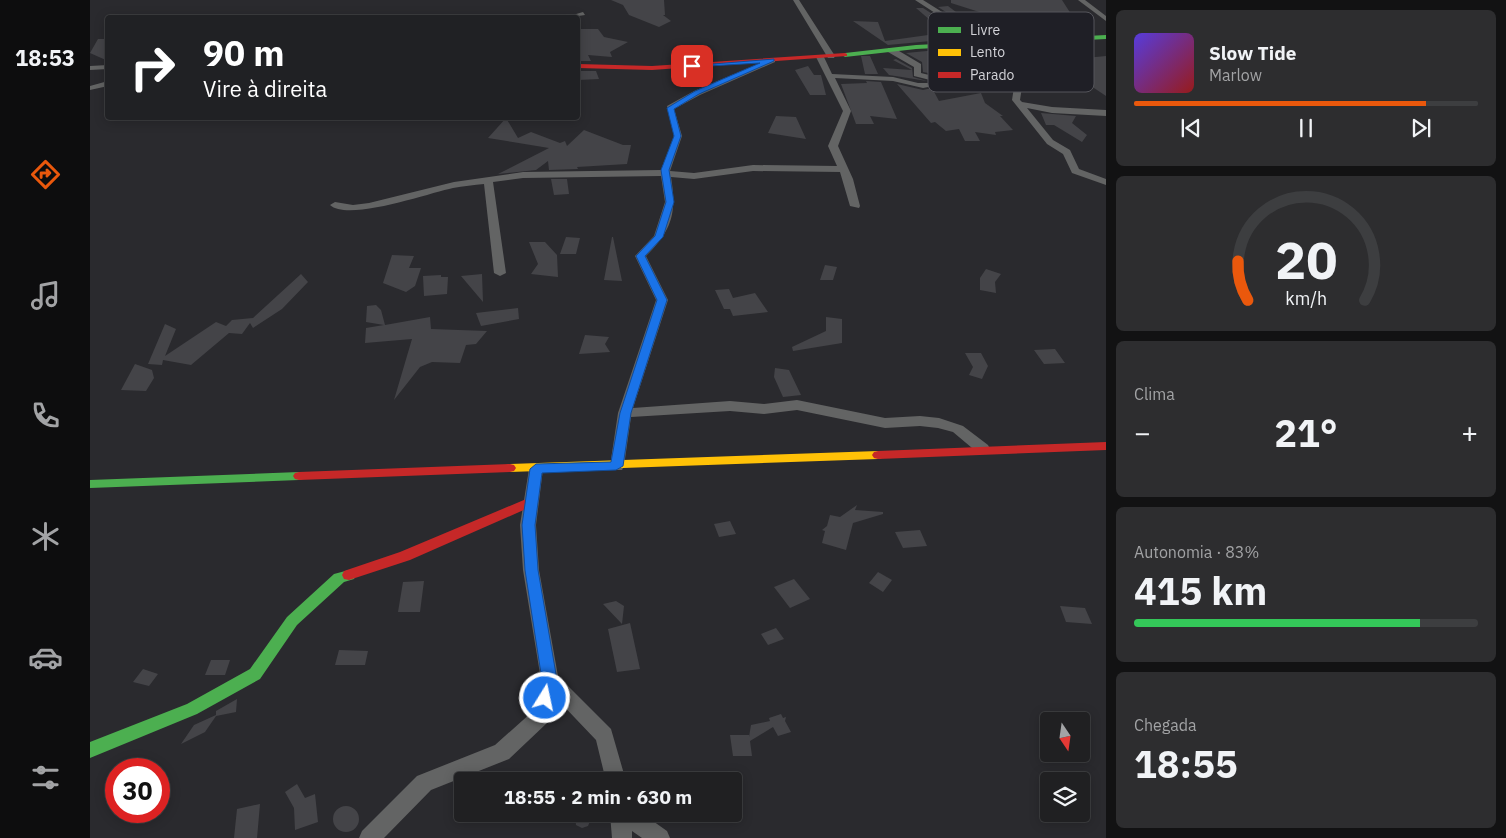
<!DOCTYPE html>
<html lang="pt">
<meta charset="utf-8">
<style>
body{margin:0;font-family:"IBM Plex Sans",sans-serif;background:#2d2d2f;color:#f1f3f6;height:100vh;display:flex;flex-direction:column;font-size:19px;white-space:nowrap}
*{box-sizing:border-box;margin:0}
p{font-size:16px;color:#a2a3a5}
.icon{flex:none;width:28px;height:28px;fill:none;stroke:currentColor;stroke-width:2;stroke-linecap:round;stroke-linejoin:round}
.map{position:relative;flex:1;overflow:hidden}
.side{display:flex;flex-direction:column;gap:10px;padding:10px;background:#121213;width:400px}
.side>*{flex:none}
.guide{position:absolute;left:15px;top:15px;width:475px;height:105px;border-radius:5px;box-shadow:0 2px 12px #0003,0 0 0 1px #3d3e40;background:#202124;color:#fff;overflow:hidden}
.needle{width:32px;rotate:167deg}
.buttons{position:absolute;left:950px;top:712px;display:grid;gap:10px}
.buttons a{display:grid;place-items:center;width:50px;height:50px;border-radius:5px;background:#202022;box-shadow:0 2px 12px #0003,0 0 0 1px #3d3e40;font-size:25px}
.speed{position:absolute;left:15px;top:758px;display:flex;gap:10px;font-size:25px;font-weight:700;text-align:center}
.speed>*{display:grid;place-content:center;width:65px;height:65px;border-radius:50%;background:#202022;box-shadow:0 2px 12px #0003,0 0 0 1px #3d3e40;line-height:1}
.speed .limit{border:8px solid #d22;background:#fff;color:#111}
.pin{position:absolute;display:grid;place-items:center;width:42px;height:42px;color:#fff;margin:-21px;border-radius:10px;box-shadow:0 2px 8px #0006}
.me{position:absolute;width:55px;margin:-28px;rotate:10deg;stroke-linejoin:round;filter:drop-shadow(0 0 4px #0008)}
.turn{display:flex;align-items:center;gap:18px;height:105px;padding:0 15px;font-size:22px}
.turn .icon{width:65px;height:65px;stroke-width:2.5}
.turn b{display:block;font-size:35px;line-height:42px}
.big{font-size:38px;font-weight:700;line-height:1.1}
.side .card{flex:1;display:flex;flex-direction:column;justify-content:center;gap:8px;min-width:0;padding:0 18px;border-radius:8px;background:#2d2d2f}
.side .dial{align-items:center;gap:0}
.dial svg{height:130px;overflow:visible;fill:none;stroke:#3d3e40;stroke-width:7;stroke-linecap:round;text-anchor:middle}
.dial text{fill:#f1f3f6;stroke:none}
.song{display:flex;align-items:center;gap:15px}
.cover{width:60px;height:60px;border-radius:8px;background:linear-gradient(135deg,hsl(250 70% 55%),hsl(0 70% 35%))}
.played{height:5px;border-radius:2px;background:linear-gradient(90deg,#ea580c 85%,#3d3e40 85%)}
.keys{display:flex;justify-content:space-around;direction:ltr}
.heat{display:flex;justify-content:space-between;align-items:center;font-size:28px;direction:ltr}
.charge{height:8px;border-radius:4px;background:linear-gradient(90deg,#34c759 83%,#3d3e40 0)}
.trip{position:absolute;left:364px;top:772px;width:288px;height:50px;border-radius:5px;background:#202022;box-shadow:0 2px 12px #0003,0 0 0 1px #3d3e40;font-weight:700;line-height:50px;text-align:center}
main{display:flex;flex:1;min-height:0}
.tabs{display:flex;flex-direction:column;width:90px;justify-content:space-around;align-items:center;background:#0d0d0e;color:#a2a3a5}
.tabs .icon{width:35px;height:35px}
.tabs .current{color:#ea580c}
.tabs b{font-size:22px;color:#f1f3f6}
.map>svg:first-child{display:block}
.building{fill:#444448}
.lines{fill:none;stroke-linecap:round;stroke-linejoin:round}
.street{fill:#636464;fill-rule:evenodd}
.fast{fill:#4caf50;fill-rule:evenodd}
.slow{fill:#ffc107;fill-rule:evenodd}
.jam{fill:#c62828;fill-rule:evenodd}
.route{fill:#1a73e8;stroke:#114b97}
.key{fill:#1f1f26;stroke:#55555b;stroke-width:1}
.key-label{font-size:14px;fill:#d2d2d7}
</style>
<main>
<nav class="tabs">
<b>18:53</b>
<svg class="icon current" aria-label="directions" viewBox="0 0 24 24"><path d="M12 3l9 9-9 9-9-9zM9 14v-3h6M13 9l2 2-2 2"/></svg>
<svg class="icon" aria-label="music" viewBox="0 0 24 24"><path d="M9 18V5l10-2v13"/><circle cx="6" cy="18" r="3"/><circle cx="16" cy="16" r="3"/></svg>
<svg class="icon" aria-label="phone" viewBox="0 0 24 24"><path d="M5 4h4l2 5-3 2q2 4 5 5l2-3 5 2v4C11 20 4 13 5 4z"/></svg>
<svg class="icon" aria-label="climate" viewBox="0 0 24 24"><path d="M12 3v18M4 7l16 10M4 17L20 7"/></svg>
<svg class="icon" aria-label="car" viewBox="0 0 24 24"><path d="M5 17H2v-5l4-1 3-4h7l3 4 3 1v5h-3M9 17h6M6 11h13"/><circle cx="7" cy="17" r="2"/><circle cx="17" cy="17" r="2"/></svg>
<svg class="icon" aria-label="filters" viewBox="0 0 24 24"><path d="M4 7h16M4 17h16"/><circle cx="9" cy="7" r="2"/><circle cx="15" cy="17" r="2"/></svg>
</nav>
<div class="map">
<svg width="1016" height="838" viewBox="0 0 1016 838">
<rect width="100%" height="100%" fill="#2a2a2e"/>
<path class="building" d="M 521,0 L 574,0 L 575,15 L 573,15 L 581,21 L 569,27 L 539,15 L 533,5 Z
M 861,0 L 972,0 L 981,14 L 965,16 L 983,26 L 934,31 L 924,23 L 861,3 Z
M 858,6 L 866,12 L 872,12 L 893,33 L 889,33 L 848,7 Z
M 826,8 L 833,8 L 872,33 L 855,33 Z
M 763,21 L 788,22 L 795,41 L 838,35 L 841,41 L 798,45 Z
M 488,29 L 508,29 L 514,37 L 538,42 L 520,52 L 522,57 L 498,55 L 501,61 L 488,61 Z
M 8,39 L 18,39 L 18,61 L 0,53 Z
M 847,50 L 850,57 L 846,69 L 838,73 L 833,72 L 832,62 L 816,53 Z
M 771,56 L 780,56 L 788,74 L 775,74 Z
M 1016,56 L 1016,96 L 992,80 L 975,60 Z
M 806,59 L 822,68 L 823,77 L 837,81 L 799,75 L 793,68 L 822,70 L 803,60 Z
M 718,66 L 724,75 L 731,75 L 736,95 L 720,95 L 705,70 Z
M 488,71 L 506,71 L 509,79 L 488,80 Z
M 776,81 L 791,82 L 807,119 L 780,116 L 784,124 L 766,124 L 751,84 L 777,83 Z
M 807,84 L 833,90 L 842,88 L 849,101 L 891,93 L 895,103 L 913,116 L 910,116 L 923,130 L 905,132 L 906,135 L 885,132 L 890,141 L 875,141 L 869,129 L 856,131 L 845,122 L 841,123 Z
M 951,113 L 986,116 L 982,123 L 997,135 L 992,142 L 964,125 L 956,125 Z
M 686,116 L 706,117 L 716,139 L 678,133 Z
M 416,118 L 428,138 L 441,132 L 470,143 L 475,141 L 477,146 L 494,130 L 533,145 L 541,145 L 537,164 L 487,167 L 488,169 L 459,170 L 458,161 L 446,170 L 408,174 L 459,148 L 398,138 Z
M 461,179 L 477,179 L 479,194 L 464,195 Z
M 476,237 L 490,238 L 486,254 L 470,254 Z
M 522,237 L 523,237 L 532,281 L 514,280 Z
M 439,242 L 455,242 L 467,255 L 468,277 L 441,274 L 448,264 Z
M 302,255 L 324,256 L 319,268 L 331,268 L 325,286 L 316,292 L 293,283 Z
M 735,265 L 747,267 L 743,280 L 730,280 Z
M 896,269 L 911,274 L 905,282 L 906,293 L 890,290 L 890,278 Z
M 211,274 L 218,282 L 192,309 L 163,328 L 160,323 L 152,334 L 139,333 L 101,365 L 73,360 L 72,365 L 58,364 L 75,324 L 86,329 L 75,356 L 126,322 L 136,326 L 142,320 L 163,318 Z
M 392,274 L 393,302 L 371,276 Z
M 351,275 L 351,277 L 358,277 L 357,294 L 334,296 L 333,276 Z
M 639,289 L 643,298 L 665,293 L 678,312 L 643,316 L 640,309 L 634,309 L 625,290 Z
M 286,305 L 291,310 L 295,325 L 340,317 L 341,329 L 397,331 L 386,344 L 376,345 L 370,363 L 342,362 L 330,367 L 304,400 L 322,339 L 275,343 L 276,328 L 294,325 L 276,322 L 277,306 Z
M 428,308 L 429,319 L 391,326 L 386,313 Z
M 736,317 L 752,319 L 752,343 L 703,351 L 702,347 L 736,331 Z
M 495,335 L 519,337 L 515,344 L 520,352 L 489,354 Z
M 965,349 L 975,363 L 954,364 L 944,350 Z
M 875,353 L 891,353 L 898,366 L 892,379 L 879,375 L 883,367 Z
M 45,364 L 62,370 L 64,378 L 56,391 L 31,390 Z
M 685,368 L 699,370 L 711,395 L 693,397 L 684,377 Z
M 767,505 L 765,510 L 793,512 L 793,514 L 763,523 L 756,550 L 732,543 L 735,531 L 732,530 L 737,526 L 740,515 L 750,517 Z
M 640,521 L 646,534 L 629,537 L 624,524 Z
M 830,530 L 837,546 L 813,548 L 805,532 Z
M 788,572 L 802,580 L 793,592 L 779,583 Z
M 704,579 L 720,599 L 700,608 L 684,587 Z
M 334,581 L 330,612 L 308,612 L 313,582 Z
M 526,601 L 534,606 L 532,624 L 513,604 Z
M 970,606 L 995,608 L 1002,624 L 976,622 Z
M 540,623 L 550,669 L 527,672 L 518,629 Z
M 686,628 L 694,639 L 678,645 L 671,634 Z
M 249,650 L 278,651 L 275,665 L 245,665 Z
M 121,660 L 140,660 L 135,675 L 115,675 Z
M 53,669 L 68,674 L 59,686 L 43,682 Z
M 147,699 L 146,712 L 126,716 L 115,732 L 91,744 L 104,725 L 126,715 L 126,711 Z
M 691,714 L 693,718 L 696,717 L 695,721 L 701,732 L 688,736 L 683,727 L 660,741 L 662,756 L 643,756 L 640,735 L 659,735 L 659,737 L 661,725 L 680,721 L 679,718 Z
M 207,784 L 215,798 L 225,794 L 228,822 L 205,830 L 204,808 L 195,792 Z
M 170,804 L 167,838 L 144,838 L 147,809 Z
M243 819a13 13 0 1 1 26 0a13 13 0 1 1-26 0Z
M 485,814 L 503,814 L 498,826 L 492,828 L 486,825 Z"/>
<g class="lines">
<path class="street" d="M 703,0 L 709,0 L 745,56 L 744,58 L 738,58 Z
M 825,0 L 833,0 L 900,42 L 893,44 Z
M 988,0 L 995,0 L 1016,16 L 1016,21 Z
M 493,12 L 495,15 L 475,18 L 476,17 Z
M 948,37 L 955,39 L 929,61 L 934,74 L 930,100 L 932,102 L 962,107 L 1016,110 L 1016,116 L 962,113 L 937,108 L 963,140 L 980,150 L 989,169 L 1016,179 L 1016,185 L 982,173 L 973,154 L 957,144 L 922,100 L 926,74 L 921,61 Z
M 798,48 L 804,48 L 831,64 L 831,73 L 847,77 L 849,85 L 833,88 L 803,81 L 745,78 L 761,111 L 748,146 L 763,179 L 770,206 L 769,208 L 760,206 L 750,172 L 663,171 L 604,179 L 581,177 C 587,213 582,230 556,256 L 578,300 L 543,408 L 640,401 L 674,404 L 707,400 L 795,418 L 830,416 L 849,418 L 873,426 L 898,445 L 900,449 L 893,454 L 888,453 L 863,432 L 848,428 L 830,426 L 795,428 L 707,410 L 674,414 L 640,411 L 541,417 L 534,466 L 532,470 L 522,470 L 520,466 L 528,413 L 566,300 L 545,256 L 564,236 L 575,202 L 571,176 L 433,178 L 403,182 L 416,273 L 410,276 L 404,273 L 394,184 C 384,185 373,186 363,188 C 339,193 258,222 240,205 L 245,202 L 263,205 L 279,203 L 364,182 L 433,172 L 571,170 L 584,136 L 577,106 L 604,91 L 682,58 L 685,58 L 685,62 L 610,95 L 584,109 L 592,136 L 580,171 L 604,173 L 663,165 L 747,166 L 738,146 L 753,111 L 726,57 L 733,55 L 742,74 L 803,77 L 828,83 L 841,83 L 840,80 L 824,76 L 824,67 L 798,52 Z
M 18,65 L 18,69 L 0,70 L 0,66 Z
M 18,81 L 18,86 L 0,90 L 0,86 Z
M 446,464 L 451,465 L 453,469 L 446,525 L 449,570 L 468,676 L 521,729 L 536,781 L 516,781 L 506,740 L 465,697 L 457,723 L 419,759 L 341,790 L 294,838 L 269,838 L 272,831 L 327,776 L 405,745 L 442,712 L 451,680 L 433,570 L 430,525 L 439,469 L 441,465 Z
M 520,814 L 553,814 L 577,831 L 580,838 L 552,838 L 542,831 L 542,838 L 522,838 Z"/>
<path class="fast" d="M 1016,35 L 1016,39 L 826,49 L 755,57 L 752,55 L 755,53 L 826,45 Z
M 209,472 L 213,473 L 215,476 L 213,479 L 209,480 L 0,488 L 0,480 Z
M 259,570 L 264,571 L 266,575 L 264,579 L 254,582 L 207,625 L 170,679 L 107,714 L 0,758 L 0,742 L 97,704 L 160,669 L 197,617 L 244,574 Z"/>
<path class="slow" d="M 788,451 L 792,452 L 794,455 L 792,458 L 788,459 L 420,472 L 416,471 L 414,468 L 416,465 L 420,464 Z"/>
<path class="jam" d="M 755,53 L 757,54 L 757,56 L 562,70 L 488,68 L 488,64 L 562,66 Z
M 1016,442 L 1016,450 L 788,459 L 784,458 L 782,455 L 784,452 L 788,451 Z
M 420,464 L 424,465 L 426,468 L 424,471 L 420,472 L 209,480 L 205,479 L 203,476 L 205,473 L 209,472 Z
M 441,497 L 445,499 L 447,502 L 445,505 L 320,560 L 259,580 L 254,579 L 252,575 L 254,571 L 310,552 Z"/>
</g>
<path class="route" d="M 684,59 L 684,61 L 609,94 L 584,109 L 591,136 L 579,170 L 584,202 L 573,237 L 555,256 L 577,300 L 541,413 L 533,466 L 526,470 L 452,473 L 445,525 L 448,570 L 467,680 L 460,704 L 455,706 L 449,704 L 447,698 L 452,680 L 435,570 L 432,525 L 440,469 L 446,464 L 521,462 L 530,413 L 567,300 L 546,256 L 565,236 L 576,202 L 571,170 L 584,136 L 577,108 L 605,91 L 670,63 L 602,67 L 599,66 Z"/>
<rect x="838" y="12" width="166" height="80" rx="8" class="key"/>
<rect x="848" y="27" width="23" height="6" fill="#4caf50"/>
<rect x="848" y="49" width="23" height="7" fill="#ffc107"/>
<rect x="848" y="72" width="23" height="6" fill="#c62828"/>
<g class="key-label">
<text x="880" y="35">Livre</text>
<text x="880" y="57">Lento</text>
<text x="880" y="80">Parado</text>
</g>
</svg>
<div class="buttons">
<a><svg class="needle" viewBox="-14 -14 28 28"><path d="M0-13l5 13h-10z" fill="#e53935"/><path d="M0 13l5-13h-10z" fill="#a2a3a5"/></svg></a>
<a><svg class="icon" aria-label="layers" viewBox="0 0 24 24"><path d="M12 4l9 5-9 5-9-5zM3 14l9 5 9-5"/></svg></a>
</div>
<div class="speed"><div class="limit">30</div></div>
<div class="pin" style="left:602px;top:66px;background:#d93025"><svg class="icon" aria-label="arrive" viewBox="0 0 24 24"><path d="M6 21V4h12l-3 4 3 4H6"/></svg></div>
<svg class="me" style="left:455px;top:698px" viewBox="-20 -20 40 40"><circle r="17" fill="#1a73e8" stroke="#fff" stroke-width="3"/><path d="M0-11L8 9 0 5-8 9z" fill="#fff"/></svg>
<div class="trip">18:55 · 2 min · 630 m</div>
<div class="guide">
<div class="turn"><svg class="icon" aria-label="right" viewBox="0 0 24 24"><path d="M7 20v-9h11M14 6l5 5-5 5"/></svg><div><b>90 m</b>Vire à direita</div></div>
</div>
</div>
<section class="side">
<div class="card">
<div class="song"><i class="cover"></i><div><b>Slow Tide</b><p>Marlow</p></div></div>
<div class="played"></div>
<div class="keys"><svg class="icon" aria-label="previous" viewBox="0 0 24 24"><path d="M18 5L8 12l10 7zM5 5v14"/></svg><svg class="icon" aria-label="pause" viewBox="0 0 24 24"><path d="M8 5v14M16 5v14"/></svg><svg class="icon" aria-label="next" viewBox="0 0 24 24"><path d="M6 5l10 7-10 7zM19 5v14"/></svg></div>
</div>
<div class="card dial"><svg viewBox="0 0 100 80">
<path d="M14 69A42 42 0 1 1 86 69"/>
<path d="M14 69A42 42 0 0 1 8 45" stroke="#ea580c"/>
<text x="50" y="56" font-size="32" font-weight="700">20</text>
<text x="50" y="72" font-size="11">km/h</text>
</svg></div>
<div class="card"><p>Clima</p>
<div class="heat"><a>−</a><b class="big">21°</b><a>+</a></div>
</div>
<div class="card"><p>Autonomia · 83%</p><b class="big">415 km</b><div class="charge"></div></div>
<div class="card"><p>Chegada</p><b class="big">18:55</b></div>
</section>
</main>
